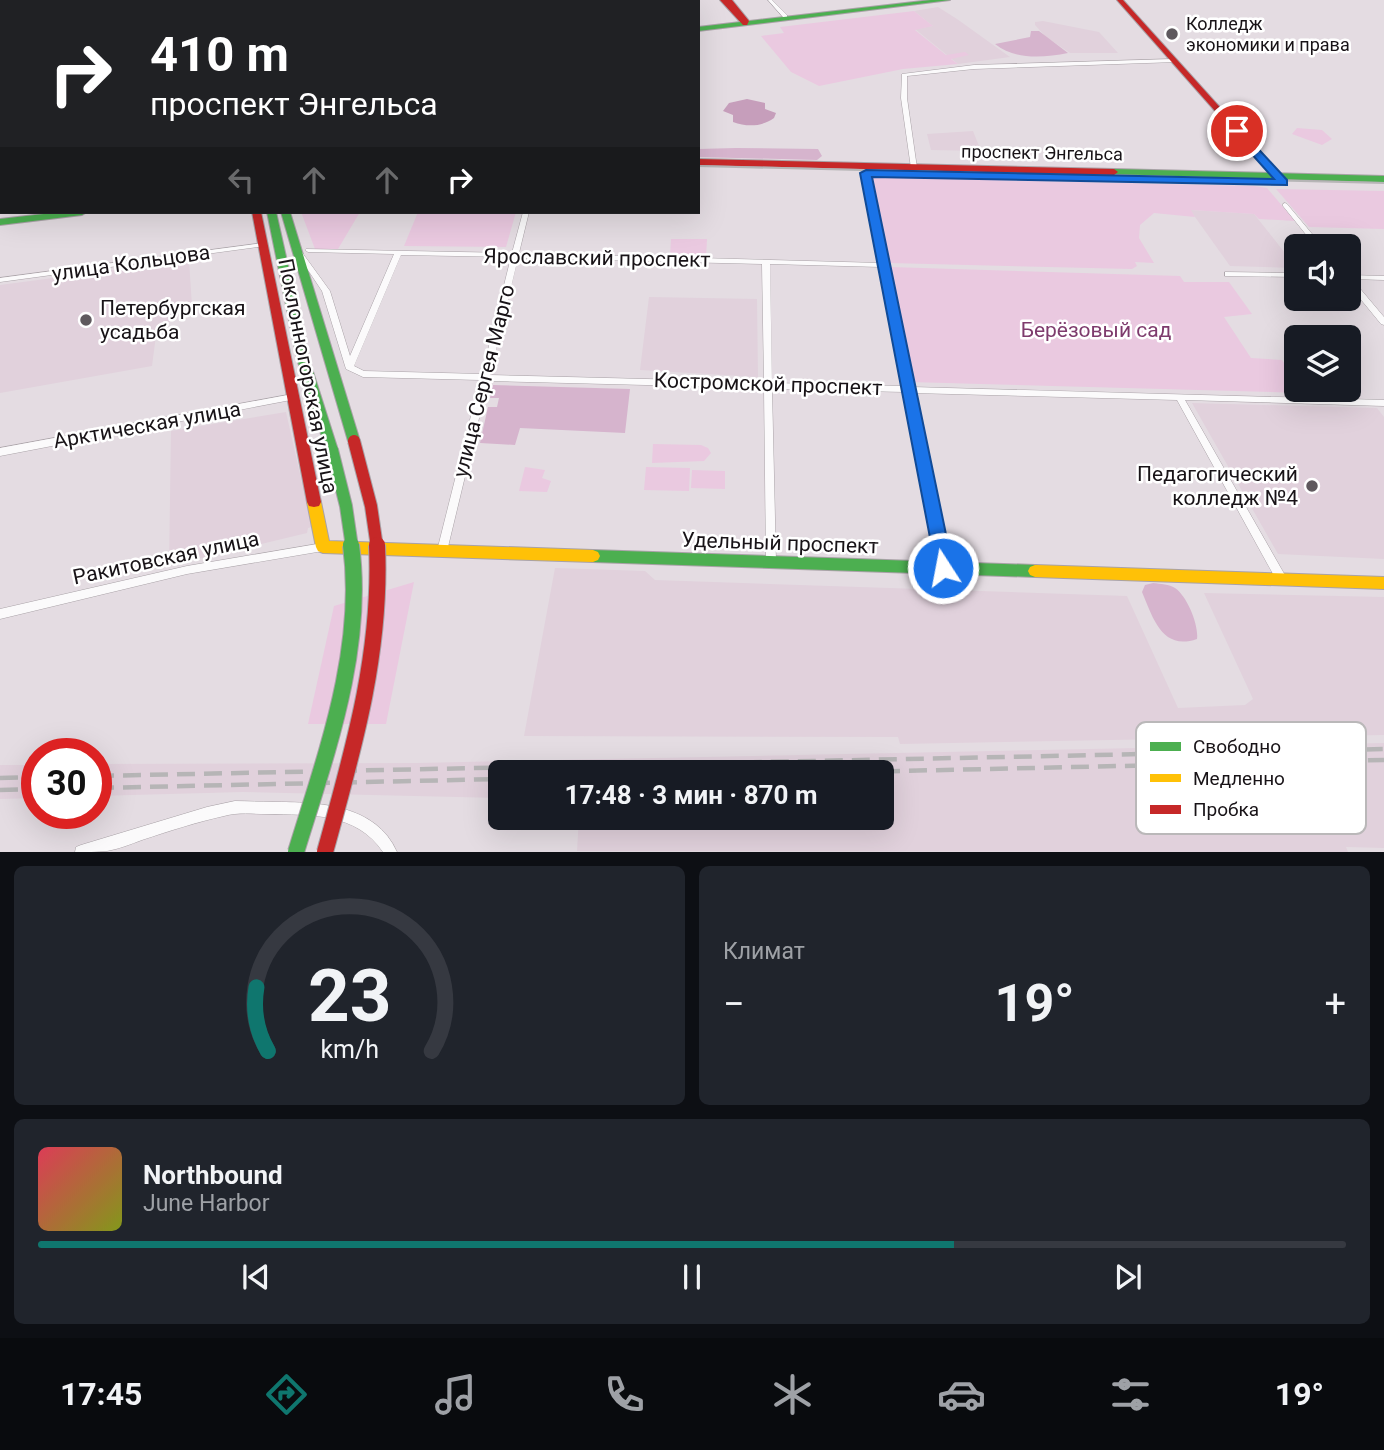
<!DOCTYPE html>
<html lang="ru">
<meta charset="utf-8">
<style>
body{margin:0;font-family:Roboto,sans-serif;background:#20242c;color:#f1f3f6;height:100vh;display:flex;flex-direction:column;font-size:26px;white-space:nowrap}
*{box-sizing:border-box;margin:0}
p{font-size:23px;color:#9ea1a6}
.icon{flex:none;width:38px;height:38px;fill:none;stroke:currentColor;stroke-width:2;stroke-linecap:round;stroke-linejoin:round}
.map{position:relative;height:852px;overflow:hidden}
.panel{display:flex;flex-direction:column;gap:14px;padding:14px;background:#0d0f14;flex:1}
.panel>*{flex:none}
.hud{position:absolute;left:0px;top:0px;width:700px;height:214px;box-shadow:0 7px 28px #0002;background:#202124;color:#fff;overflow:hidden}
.buttons{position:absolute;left:1284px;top:234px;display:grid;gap:14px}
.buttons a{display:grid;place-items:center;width:77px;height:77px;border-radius:10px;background:#171b24;box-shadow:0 7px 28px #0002;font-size:35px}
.speed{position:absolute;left:21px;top:738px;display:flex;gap:14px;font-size:35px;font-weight:700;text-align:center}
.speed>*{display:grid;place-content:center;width:91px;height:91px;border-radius:50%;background:#171b24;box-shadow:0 7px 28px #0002;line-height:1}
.speed .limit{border:10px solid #d22;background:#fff;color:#111}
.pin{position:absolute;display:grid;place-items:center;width:60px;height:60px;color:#fff;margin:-30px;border:4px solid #fff;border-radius:50%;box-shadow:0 2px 7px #0007}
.me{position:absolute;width:77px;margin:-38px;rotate:349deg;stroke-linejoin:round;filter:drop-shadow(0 0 5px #0008)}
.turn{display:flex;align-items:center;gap:24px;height:147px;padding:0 35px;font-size:32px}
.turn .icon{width:91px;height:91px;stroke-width:2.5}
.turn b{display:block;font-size:49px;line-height:60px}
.lanes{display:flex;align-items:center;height:66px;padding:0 35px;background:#0003;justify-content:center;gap:35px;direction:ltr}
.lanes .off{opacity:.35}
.big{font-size:52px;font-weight:700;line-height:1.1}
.panel .card{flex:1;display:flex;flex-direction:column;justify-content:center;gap:10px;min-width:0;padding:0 24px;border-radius:10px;background:#20242c}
.panel .dial{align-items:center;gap:0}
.dial svg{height:182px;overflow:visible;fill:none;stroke:#363941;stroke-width:7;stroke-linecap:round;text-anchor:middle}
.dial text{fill:#f1f3f6;stroke:none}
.song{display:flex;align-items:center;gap:21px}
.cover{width:84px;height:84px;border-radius:10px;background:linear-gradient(135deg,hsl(350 70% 55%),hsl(70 70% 35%))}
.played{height:7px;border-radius:4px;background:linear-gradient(90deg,#0f766e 70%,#363941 70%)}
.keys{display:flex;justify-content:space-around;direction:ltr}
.heat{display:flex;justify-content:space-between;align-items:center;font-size:38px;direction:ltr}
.panel .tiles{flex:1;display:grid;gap:14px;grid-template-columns:1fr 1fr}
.card:last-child{grid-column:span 2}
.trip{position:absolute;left:488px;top:760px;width:406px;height:70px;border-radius:10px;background:#171b24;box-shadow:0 7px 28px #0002;font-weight:700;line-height:70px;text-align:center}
.menu{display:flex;height:112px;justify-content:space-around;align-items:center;background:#090b0e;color:#9ea1a6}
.menu .icon{width:49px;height:49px}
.menu .selected{color:#0f766e}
.menu b{font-size:32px;color:#f1f3f6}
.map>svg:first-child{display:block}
.built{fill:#e1d1dc}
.green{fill:#eac9e0}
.forest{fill:#d6b4cd}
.water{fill:#c69ebb}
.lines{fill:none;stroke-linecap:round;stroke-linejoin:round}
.street-casing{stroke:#a9a2a7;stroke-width:1}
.fast-casing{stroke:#a9a2a7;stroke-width:2}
.slow-casing{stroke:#a9a2a7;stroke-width:2}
.jam-casing{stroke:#a9a2a7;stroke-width:2}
.street{fill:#fbfafb;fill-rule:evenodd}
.fast{fill:#4caf50;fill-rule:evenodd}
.slow{fill:#ffc107;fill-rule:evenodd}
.jam{fill:#c62828;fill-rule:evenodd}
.tram{stroke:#b6b5b6;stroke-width:2}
.rail{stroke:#b6b5b6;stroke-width:4.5;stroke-dasharray:18 9;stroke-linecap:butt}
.fast-bridge-far1-casing{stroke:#a9a2a7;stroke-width:14;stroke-linecap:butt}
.fast-bridge-casing{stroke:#a9a2a7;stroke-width:18;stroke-linecap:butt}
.jam-bridge-far1-casing{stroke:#a9a2a7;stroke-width:14;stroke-linecap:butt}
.jam-bridge-casing{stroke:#a9a2a7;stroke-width:18;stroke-linecap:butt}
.fast-bridge-far1{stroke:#4caf50;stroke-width:12}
.fast-bridge{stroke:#4caf50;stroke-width:16}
.jam-bridge-far1{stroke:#c62828;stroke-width:12}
.jam-bridge{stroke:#c62828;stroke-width:16}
.route{fill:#1a73e8;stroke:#114b97;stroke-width:2}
.poi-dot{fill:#5f595e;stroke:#fff;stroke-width:2.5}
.labels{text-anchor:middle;stroke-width:5;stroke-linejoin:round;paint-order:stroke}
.far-poi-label{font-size:18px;fill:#181317;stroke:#fff;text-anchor:start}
.far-street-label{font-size:18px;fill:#181317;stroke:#fff}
.street-label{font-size:21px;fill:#181317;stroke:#fff}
.poi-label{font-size:21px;fill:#181317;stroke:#fff;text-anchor:start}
.park-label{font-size:21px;fill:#7e3b6d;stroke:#fff}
.key{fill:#fff;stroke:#bab8b9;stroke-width:2}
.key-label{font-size:19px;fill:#181317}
</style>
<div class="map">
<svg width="1384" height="852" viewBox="0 0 1384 852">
<rect width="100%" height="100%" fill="#e4dce2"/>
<path class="built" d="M 938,7 L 957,19 L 1010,57 L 958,64 L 915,29 L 933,26 L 914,11 Z
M 1043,21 L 1099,32 L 1118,53 L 1070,53 L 1046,37 L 1035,25 L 1035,22 Z
M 973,131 L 981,151 L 931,150 L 927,134 Z
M 1190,210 L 1254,214 L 1297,268 L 1230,266 Z
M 189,260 L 192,306 L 189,312 L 157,328 L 152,366 L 0,393 L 0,285 Z
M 649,297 L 757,299 L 758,377 L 640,370 Z
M 1192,403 L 1377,408 L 1384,417 L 1384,559 L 1278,554 Z
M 286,412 L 312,527 L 308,528 L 307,533 L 169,566 L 171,431 Z
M 555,568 L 645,571 L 655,580 L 1127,596 L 1178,708 L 1245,705 L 1253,699 L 1204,593 L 1384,597 L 1384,735 L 900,744 L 898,737 L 524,736 Z
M 1384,743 L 1384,848 L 1346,847 L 1348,852 L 577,851 L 579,817 L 882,817 L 882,772 L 500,772 L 500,798 L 243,792 L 96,796 L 96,764 L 417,763 Z
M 0,765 L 37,765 L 37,798 L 0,799 Z"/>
<path class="green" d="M 914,11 L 933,26 L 915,30 L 946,55 L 965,52 L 969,55 L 951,59 L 958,64 L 903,69 L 819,86 L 791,72 L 761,36 L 784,33 L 780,27 Z
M 1297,128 L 1322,130 L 1332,139 L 1322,145 L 1292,134 Z
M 869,177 L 1254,186 L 1267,188 L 1295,221 L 1259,219 L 1254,214 L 1191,210 L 1195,217 L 1154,213 L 1140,225 L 1139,238 L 1154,263 L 1135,262 L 1137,266 L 1132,269 L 889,263 L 888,256 L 884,255 Z
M 1276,189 L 1384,191 L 1384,229 L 1309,227 Z
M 301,212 L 360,212 L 338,249 L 315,249 Z
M 418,212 L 516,212 L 506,247 L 404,246 Z
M 671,239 L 707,239 L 706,257 L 670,256 Z
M 890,267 L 1180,276 L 1184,282 L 1229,282 L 1252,314 L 1224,317 L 1251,358 L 1282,360 L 1297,381 L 1297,390 L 1305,393 L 909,382 L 889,275 L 892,275 Z
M 653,444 L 701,445 L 708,448 L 711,453 L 704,461 L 652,463 Z
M 525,467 L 545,470 L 542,478 L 551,481 L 547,492 L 519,491 Z
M 646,467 L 690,468 L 689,491 L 644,490 Z
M 692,470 L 725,471 L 725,489 L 691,488 Z
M 414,582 L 386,724 L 308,724 L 334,606 Z"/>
<path class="forest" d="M 1031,31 L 1039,31 L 1068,53 C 1043,58 1015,60 995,44 L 1030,37 Z
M 736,148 L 818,149 L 822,156 L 817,160 L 698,157 L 698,149 Z
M 493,385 L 630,389 L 625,433 L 520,428 L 515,445 L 480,443 L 488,407 L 497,407 L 499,398 L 490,398 Z
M 1153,583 C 1161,584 1169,584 1175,588 C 1187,596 1199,625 1197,639 C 1162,651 1153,618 1142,592 L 1145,585 Z"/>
<path class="water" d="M 747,99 L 765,103 L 765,109 L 776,113 L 774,118 C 761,127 747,127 733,122 L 733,115 L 723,111 L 729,103 Z"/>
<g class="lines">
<defs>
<path id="street" d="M 768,0 L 772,0 L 787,15 L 787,17 L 783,17 Z
M 1174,59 L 1177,61 L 1176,62 L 974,69 L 907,76 L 907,98 L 917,168 L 914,170 L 911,168 L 901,98 L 902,74 L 974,65 Z
M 0,166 L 2,166 L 2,170 L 0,170 Z
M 866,171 L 869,173 L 887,263 L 890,265 L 888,267 L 912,387 L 1384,400 L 1384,406 L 1185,400 L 1286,577 L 1287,580 L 1286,583 L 1282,585 L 1278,583 L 1177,400 L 913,393 L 948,568 L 947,571 L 943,572 L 939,571 L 938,568 L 905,392 L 772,389 L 776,562 L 775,565 L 771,566 L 767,565 L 766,562 L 764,388 L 488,381 L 447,551 L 446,554 L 442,555 L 438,554 L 437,551 L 480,380 L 363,377 L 346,369 L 322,291 L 296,252 L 297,251 L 301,251 L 330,291 L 350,356 L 394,254 L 308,252 L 305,250 L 306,249 L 512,253 L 523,212 L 529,212 L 519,253 L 880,263 L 863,173 ZM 401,255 L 511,257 L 482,374 L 364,371 L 354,366 ZM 518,258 L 762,264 L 764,382 L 490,375 ZM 770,264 L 881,267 L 903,386 L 772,383 Z
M 1285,203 L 1287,204 L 1323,247 L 1316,247 L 1283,206 L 1283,204 Z
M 263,243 L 265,244 L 265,246 L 0,282 L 0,278 Z
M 1225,272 L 1297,273 L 1297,277 L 1228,276 L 1225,276 Z
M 1349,275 L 1384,276 L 1384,280 L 1352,279 L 1384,317 L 1384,325 L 1381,324 L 1349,285 Z
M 293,394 L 297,397 L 296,399 L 0,456 L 0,448 Z
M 323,543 L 327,544 L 328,547 L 327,550 L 323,551 L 187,574 L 0,619 L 0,609 L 187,566 Z
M 235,801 C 248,801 261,802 273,802 C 318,802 376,804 397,852 L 383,852 C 356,812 310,815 267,814 C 253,814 238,812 224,816 C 197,822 169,831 142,840 C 131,844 119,849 107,851 C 97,852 85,852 75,852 L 76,847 L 81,845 L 207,807 Z"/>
<path id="fast" d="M 320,0 L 327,0 L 319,2 Z
M 931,0 L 950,0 L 698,31 L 698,27 Z
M 0,32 L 2,32 L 2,36 L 0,36 Z
M 1114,169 L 1384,176 L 1384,182 L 1111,174 L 1111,170 Z
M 61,212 L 87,212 L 82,215 L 0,225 L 0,219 Z
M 267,212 L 276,212 L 309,359 L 338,450 L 336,453 L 328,453 L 326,450 L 297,359 Z
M 281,212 L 290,212 L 360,441 L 358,444 L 350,444 L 348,441 Z
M 593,550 L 1035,565 L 1040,567 L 1042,571 L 1040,575 L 1035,577 L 593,562 L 588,560 L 586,556 L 588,552 Z"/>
<path id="slow" d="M 340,0 L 339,2 L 332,2 L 333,0 Z
M 314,497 L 319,498 L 321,502 L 329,541 L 593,550 L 598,552 L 600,556 L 598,560 L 593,562 L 323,553 L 318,551 L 316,547 L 307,502 L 309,498 Z
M 1035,565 L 1384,577 L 1384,589 L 1035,577 L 1030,575 L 1028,571 L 1030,567 Z"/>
<path id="jam" d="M 720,0 L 732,0 L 749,21 L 747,25 L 743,25 Z
M 1117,0 L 1123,0 L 1281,175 L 1281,179 L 1275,179 Z
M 0,20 L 2,20 L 2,24 L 0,24 Z
M 698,159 L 1114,169 L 1118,172 L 1114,175 L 698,165 Z
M 252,212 L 261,212 L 321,502 L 319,506 L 314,507 L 309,506 L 307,502 Z"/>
</defs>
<use href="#street" class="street-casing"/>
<use href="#fast" class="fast-casing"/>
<use href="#slow" class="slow-casing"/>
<use href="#jam" class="jam-casing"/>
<use href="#street" class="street"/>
<use href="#fast" class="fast"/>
<use href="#slow" class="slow"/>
<use href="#jam" class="jam"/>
<path class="tram" d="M 698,166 L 1384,183"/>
<path class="rail" d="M 855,772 L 1384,760
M 96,776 L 1384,749
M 0,778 L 37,777
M 96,788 L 500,779
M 0,790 L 37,789"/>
<defs>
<path id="fast-bridge-far1" d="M 332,450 L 346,506 L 352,547"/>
<path id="fast-bridge" d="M 296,852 C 326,754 365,649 351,545"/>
<path id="jam-bridge-far1" d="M 354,441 L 371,506 L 377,547"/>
<path id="jam-bridge" d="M 325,852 C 353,751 382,652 377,545"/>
</defs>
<use href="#fast-bridge-far1" class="fast-bridge-far1-casing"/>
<use href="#fast-bridge" class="fast-bridge-casing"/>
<use href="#jam-bridge-far1" class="jam-bridge-far1-casing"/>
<use href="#jam-bridge" class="jam-bridge-casing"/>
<use href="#fast-bridge-far1" class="fast-bridge-far1"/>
<use href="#fast-bridge" class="fast-bridge"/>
<use href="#jam-bridge-far1" class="jam-bridge-far1"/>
<use href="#jam-bridge" class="jam-bridge"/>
</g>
<path class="route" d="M 1233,129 L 1240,129 L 1287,180 L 1287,185 L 872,177 L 953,568 L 950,574 L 943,576 L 937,574 L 860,173 L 866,170 L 1274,179 L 1233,133 Z"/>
<g class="poi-dot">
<circle cx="1172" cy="34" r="7"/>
<circle cx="86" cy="320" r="7"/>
<circle cx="1312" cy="486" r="7"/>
</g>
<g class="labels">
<g class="far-poi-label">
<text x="1186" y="30">Колледж<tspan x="1186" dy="21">экономики и права</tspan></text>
</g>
<g class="far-street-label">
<text transform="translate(1042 153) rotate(1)" y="6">проспект Энгельса</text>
</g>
<g class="street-label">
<text transform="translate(597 258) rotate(1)" y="7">Ярославский проспект</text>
<text transform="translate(131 263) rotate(-8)" y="7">улица Кольцова</text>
<text transform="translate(308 376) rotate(79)" y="7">Поклонногорская улица</text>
<text transform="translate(484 381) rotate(-76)" y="7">улица Сергея Марго</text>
<text transform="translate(768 384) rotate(2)" y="7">Костромской проспект</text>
<text transform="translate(147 425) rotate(-10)" y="7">Арктическая улица</text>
<text transform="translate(780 543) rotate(2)" y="7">Удельный проспект</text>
<text transform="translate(166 558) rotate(-12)" y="7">Ракитовская улица</text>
</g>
<g class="poi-label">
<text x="100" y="315">Петербургская<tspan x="100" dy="24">усадьба</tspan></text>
<text x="1298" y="481" text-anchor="end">Педагогический<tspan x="1298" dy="24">колледж №4</tspan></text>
</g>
<g class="park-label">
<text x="1096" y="337">Берёзовый сад</text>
</g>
</g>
<rect x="1136" y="722" width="230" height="112" rx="10" class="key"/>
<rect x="1150" y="742" width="31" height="9" fill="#4caf50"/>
<rect x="1150" y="774" width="31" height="8" fill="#ffc107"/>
<rect x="1150" y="805" width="31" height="9" fill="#c62828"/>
<g class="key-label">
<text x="1193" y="753">Свободно</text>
<text x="1193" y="785">Медленно</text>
<text x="1193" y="816">Пробка</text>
</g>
</svg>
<div class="buttons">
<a><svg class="icon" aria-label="sound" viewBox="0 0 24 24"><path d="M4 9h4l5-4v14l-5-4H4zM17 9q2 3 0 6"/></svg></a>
<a><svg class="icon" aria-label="layers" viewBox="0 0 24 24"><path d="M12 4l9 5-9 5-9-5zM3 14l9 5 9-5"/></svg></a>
</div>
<div class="speed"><div class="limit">30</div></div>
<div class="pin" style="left:1237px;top:131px;background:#d93025"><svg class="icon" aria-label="arrive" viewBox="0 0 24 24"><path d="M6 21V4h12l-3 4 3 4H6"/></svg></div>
<svg class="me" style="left:943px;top:568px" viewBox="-20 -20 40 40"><circle r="17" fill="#1a73e8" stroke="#fff" stroke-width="3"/><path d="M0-11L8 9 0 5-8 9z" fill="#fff"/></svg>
<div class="trip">17:48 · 3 мин · 870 m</div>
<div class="hud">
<div class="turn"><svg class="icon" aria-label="right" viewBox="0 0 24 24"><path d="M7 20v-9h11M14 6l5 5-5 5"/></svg><div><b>410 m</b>проспект Энгельса</div></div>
<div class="lanes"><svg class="icon off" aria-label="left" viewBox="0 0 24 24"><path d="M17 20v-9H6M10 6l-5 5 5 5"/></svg><svg class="icon off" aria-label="ahead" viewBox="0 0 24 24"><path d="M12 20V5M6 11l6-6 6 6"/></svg><svg class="icon off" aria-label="ahead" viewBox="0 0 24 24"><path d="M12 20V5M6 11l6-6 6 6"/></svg><svg class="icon" aria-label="right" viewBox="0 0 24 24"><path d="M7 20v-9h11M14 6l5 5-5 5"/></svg></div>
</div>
</div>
<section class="panel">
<div class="tiles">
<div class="card dial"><svg viewBox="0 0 100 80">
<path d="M14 69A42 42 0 1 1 86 69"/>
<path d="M14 69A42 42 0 0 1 9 41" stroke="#0f766e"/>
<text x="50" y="56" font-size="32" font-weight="700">23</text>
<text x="50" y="72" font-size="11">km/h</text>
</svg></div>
<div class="card"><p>Климат</p>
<div class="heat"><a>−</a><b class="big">19°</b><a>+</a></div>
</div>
<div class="card">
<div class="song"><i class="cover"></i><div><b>Northbound</b><p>June Harbor</p></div></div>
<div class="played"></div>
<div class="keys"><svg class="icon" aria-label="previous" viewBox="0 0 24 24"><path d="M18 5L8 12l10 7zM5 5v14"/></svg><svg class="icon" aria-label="pause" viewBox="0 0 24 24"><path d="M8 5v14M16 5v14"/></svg><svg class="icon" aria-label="next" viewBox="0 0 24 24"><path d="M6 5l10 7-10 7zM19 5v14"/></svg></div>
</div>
</div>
</section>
<nav class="menu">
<b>17:45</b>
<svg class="icon selected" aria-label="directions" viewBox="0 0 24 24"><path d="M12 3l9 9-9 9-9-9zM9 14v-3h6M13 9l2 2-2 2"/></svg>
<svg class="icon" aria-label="music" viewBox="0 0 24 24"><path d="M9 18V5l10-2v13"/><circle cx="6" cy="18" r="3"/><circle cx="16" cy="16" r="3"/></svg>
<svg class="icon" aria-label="phone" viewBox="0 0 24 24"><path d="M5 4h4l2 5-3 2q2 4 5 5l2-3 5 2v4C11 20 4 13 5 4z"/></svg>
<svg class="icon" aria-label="climate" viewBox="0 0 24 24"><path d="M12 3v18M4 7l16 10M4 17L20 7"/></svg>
<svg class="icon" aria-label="car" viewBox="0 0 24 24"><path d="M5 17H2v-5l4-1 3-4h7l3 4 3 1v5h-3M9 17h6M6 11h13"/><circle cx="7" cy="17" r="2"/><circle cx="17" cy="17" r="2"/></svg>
<svg class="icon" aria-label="filters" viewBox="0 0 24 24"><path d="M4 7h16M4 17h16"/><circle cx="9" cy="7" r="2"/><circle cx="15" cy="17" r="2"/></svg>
<b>19°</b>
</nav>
